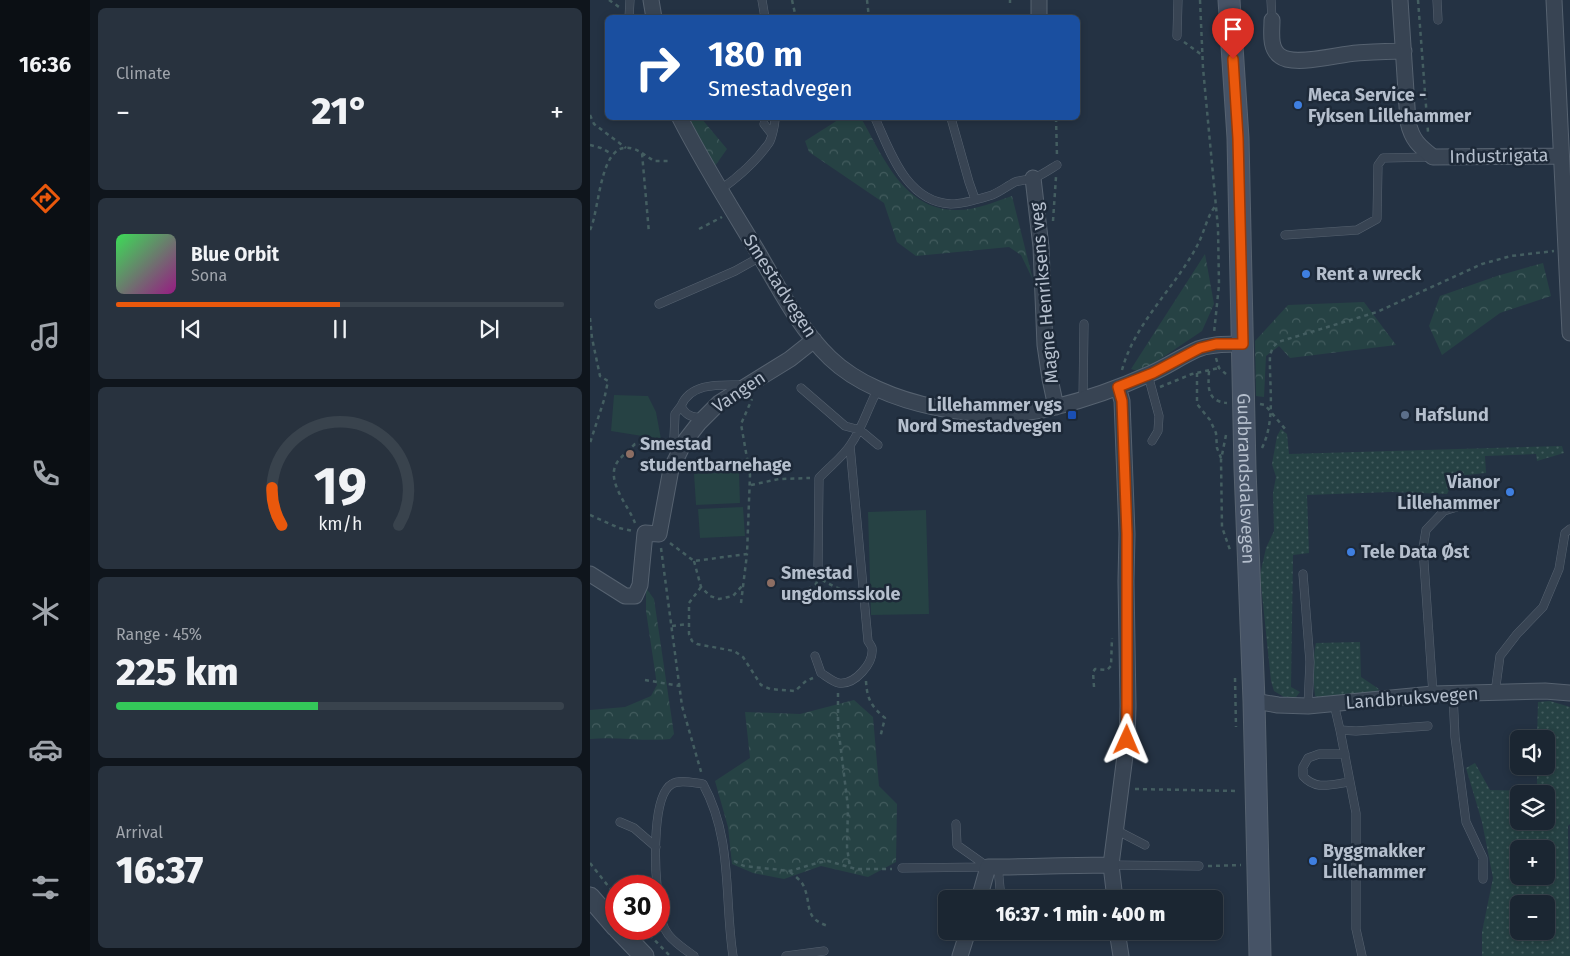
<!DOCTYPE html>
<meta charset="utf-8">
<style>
body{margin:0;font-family:"Fira Sans",sans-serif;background:#28323e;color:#f1f3f6;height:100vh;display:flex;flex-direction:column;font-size:19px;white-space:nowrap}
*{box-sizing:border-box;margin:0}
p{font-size:16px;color:#a0a5ac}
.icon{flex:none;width:28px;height:28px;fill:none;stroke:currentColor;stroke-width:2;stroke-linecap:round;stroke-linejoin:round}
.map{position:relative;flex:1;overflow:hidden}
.drawer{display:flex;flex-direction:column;gap:8px;padding:8px;background:#0f151c;width:500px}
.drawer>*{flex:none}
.banner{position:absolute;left:15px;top:15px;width:475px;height:105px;border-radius:8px;box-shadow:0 2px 8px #0003,0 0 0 1px #39434d;background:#1a4fa0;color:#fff;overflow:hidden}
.fabs{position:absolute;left:920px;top:730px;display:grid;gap:10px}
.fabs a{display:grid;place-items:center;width:45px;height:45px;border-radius:8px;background:#1b2632;box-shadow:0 2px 8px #0003,0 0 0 1px #39434d;font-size:25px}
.speed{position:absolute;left:15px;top:875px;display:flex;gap:10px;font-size:25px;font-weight:700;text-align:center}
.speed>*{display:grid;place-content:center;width:65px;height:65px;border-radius:50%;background:#1b2632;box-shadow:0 2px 8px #0003,0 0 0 1px #39434d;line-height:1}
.speed .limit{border:8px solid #d22;background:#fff;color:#111}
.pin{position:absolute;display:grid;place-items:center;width:42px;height:42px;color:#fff;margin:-51px -21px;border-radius:50% 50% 50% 0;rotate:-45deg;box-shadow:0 0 5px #0007}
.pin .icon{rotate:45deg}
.me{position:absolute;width:55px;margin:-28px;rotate:1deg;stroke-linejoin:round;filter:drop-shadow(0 0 4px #0008)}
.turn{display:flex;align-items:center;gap:18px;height:105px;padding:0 20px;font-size:22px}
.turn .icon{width:65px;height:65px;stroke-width:2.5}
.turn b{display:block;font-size:35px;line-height:42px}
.big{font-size:38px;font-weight:800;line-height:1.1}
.drawer .tile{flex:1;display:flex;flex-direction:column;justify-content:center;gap:8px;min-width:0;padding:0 18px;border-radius:8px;background:#28323e}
.drawer .dial{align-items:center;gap:0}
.dial svg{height:130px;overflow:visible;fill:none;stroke:#39434d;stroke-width:7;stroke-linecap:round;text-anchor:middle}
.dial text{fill:#f1f3f6;stroke:none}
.song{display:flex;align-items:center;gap:15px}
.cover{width:60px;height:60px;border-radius:8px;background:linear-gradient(135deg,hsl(130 70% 55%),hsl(310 70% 35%))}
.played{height:5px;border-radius:2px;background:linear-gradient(90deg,#ea580c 50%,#39434d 50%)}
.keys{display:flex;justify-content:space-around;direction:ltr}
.heat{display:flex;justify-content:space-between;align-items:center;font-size:28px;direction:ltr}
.charge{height:8px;border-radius:4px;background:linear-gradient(90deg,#34c759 45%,#39434d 0)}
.trip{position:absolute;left:348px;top:890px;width:285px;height:50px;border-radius:8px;background:#1b2632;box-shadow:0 2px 8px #0003,0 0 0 1px #39434d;font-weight:800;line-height:50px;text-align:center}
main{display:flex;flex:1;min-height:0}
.dock{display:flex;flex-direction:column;width:90px;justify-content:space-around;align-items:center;background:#0b0f14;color:#a0a5ac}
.dock .icon{width:35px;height:35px}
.dock .selected{color:#ea580c}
.dock b{font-size:22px;color:#f1f3f6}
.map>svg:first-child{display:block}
.grass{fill:url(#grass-dots);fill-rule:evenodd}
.forest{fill:url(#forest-crowns)}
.green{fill:#264244}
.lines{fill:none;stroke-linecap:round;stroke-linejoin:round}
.service-casing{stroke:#566270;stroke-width:9}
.minor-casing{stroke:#566270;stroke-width:17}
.tertiary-casing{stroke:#566270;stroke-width:21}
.secondary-casing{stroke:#566270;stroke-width:23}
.path{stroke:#445e61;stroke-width:2.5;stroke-dasharray:4 4;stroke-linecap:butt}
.service{stroke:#384453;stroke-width:8}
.minor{stroke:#384453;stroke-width:15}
.tertiary{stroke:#384453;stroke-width:19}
.secondary{stroke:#465366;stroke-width:21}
.route-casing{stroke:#983908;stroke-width:12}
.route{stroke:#ea580c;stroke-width:9}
.shop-dot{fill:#3f7fe0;stroke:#1d2938;stroke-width:2}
.transit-dot{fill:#1a4fb4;stroke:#1d2938;stroke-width:2}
.service-dot{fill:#5c6f8a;stroke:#1d2938;stroke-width:2}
.education-dot{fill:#8d6e63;stroke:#1d2938;stroke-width:2}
.labels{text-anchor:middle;stroke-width:5;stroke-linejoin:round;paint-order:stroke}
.poi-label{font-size:18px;font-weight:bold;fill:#b5bfcd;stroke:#1d2938;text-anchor:start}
.street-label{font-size:18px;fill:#b5bfcd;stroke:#1d2938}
</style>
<main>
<nav class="dock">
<b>16:36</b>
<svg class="icon selected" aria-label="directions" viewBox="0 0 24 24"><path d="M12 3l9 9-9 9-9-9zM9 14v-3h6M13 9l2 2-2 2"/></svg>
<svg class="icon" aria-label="music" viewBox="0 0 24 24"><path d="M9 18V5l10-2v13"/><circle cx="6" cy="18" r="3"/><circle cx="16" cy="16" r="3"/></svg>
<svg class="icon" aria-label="phone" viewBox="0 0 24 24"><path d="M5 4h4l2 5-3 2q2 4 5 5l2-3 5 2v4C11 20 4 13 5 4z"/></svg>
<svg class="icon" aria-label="climate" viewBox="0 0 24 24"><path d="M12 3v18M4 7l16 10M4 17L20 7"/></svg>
<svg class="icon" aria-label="car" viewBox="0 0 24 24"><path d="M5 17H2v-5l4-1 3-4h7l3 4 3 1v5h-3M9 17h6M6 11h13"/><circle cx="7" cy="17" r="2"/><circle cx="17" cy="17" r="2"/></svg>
<svg class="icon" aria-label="filters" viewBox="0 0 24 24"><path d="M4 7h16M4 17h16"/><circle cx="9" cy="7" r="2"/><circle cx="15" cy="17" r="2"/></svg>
</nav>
<section class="drawer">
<div class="tile"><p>Climate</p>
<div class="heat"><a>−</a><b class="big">21°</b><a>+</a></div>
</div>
<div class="tile">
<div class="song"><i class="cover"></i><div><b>Blue Orbit</b><p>Sona</p></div></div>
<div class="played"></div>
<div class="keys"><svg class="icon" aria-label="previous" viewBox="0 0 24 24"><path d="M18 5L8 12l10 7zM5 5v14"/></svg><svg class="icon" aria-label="pause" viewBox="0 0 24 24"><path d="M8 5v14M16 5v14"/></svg><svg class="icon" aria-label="next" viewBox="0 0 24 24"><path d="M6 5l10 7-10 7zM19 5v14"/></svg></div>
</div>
<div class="tile dial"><svg viewBox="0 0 100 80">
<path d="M14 69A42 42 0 1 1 86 69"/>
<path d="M14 69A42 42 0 0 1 8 46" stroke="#ea580c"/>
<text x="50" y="56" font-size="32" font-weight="700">19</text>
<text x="50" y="72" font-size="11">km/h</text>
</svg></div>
<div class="tile"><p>Range · 45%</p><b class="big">225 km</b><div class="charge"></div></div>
<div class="tile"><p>Arrival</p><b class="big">16:37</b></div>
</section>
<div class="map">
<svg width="980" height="956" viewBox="0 0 980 956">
<defs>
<pattern id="grass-dots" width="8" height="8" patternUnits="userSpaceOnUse" patternTransform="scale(1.25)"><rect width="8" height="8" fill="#264244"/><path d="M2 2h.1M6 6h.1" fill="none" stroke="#435c5e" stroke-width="1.8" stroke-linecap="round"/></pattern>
<pattern id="forest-crowns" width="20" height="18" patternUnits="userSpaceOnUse" patternTransform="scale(1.25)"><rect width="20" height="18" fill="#264244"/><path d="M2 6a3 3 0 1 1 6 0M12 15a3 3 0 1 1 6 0" fill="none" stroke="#435c5e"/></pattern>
</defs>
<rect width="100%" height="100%" fill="#243243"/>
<path class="grass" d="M 691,429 L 697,434 L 699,454 L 972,446 L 974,453 L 947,461 L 946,454 L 895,456 L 896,473 L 866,476 L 857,494 L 801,492 L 717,495 L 719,553 L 703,555 L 701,687 L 710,692 L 706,697 L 699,700 L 684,691 L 681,681 L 670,575 L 676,548 L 684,531 L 683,493 L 686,477 L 682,464 L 687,436 Z
M 770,642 L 771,677 L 789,689 L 784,696 L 730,699 L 725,696 C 723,678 722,661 726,643 Z
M 960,701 L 980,707 L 980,824 L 978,826 L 980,956 L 892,956 L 892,932 L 903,878 L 892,822 L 876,768 L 885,763 L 900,790 L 947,791 L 947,766 L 956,766 L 956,739 L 947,739 L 948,702 ZM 929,794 L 956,794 L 956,821 L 929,821 ZM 929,849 L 956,849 L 956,876 L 929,876 ZM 929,904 L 956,904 L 956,931 L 929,931 Z"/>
<path class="forest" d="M 97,118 L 111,118 L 137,149 L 125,166 Z
M 251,118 L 271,118 C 293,156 313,209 365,210 C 384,211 404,202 422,196 L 443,280 L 431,255 L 419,247 L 326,256 L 307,242 L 294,203 L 219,152 L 215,141 Z
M 615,254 L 624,304 L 612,331 L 551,372 L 541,369 Z
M 953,263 L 961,296 L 910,313 L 852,355 L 839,326 L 850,296 L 907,276 Z
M 774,302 L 806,345 L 700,358 L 689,346 L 676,356 L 674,397 L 666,396 L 665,341 L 698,305 Z
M 56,588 L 64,599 L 84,734 L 80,739 C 53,742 27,736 0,739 L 0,710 L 35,707 L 61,696 L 67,685 L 56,611 Z
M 264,700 L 283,717 L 289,786 L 307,804 L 306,862 L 278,877 L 231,866 L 194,879 L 163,873 L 142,864 L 138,827 L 125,781 L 160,758 L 155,712 L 210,714 Z"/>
<path class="green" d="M 24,395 L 58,396 L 66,412 L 71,439 L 21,431 Z
M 149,472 L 150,503 L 106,505 L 104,474 Z
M 153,507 L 155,536 L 110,538 L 108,509 Z
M 336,510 L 339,614 L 281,615 L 278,512 Z"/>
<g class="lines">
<defs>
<path id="service" d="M 172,0 L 175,18
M 681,0 L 682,20
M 847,0 L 848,20
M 39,18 L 40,0
M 587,36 L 588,0
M 285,118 C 300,151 316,202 361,204 C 374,204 389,199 402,195 C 410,192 417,186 425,182 C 431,180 438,180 444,178 C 452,175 459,170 467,165
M 361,118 L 379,182 L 385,199
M 174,124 L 181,133
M 130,190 C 147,178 167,160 179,143 C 182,138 185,124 185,118
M 695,235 L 767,230 L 787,219 L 788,165 L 793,158 L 841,157
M 69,304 L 145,271 L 170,257
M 558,375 L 569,416 L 568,431 L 562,441
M 211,388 L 255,426 L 270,430 L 288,445
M 493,399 L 494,324
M 91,406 L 85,414 L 84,438 L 91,447
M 112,418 C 102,417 96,416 91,406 C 101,382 130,385 152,385
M 228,570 L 229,478 C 239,467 253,457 261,444 C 273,427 278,407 288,389
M 713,574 L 720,662 L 718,706
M 225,656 L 231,673 C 236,676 243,682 249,683 C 265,685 284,663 282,648 C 281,645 279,643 278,641 L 260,446
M 905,693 L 910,656 L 927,634 L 953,607 L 969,569 L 975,533 L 980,529
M 843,694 L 833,548 L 836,530 L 854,511 L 873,505
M 863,694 L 865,737 L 876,822 L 893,858 L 893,879
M 744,704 L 750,730 L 766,731 L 838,726
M 750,730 L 766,813 L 766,929 L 772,956
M 755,754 L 729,754 L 718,758 L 713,767 L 713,776 C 726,791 742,784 760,782
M 30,822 L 44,828 L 66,847
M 366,824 L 367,845 L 398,867
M 526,830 L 555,845
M 521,865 L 609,866
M 408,867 L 411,899
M 312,868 L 398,867
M 67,886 C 65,865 62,795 82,784 C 90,779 104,783 113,784 C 143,839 134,897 143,956
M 69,906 C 71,934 83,941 104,956
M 196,956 L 234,951"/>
<path id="minor" d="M 61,0 L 64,18
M 449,0 L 449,18
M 810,0 L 818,122 C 822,140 829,146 843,157 L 971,156
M 964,0 L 980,333
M 682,20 C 682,32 679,48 690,56 C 704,67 749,54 767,53 C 783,52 798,51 814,51
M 90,118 C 113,163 140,206 166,249 C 188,286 208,327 240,358 C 291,407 398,425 465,407 C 498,399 531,387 562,373 C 578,366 592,356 608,349 C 623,343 638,345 653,344
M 443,178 L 451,247 L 455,345 L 460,379 L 466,407
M 0,574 L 35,596 L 45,596 L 50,585 L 55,533 L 69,534 L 81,469 L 95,441 L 109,423 L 129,403 L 200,359 L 224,340
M 664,701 L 688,705 L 718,706 L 843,694 L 955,691 L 980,693
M 389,899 L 398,867 C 439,867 480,865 521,865
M 525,899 L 521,865 L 537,740 L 538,706 L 536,581 L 537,534 L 532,401 L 528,387
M 527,931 L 531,956
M 370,956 L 378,931"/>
<path id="tertiary" d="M 0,897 L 26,927
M 28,929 L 54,956"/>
<g id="secondary">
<path id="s1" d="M 639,0 L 648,138 L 655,469 L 664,701 L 670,956"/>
</g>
</defs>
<use href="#service" class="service-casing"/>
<use href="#minor" class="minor-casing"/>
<use href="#tertiary" class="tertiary-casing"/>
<use href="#secondary" class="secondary-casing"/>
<path class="path" d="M 19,0 L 29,7
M 202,0 L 206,18
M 277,0 L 279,18
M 420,0 L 420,3
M 610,0 L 613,68 L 628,228 L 629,285 L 624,333
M 828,0 L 838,132
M 594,42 L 612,55
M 0,115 L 4,124 L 36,148
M 466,118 L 467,156
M 0,145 L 11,148 L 22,154
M 52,153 L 64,161 L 80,161
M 463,221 L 466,177
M 109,229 L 132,217
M 0,230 C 11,208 9,126 52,153 L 59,233
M 0,318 L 2,338 L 10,376 L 18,381 L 14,400 L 0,443
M 626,358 L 629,368 L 636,374
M 532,370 C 545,322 586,287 608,244 C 614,233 618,213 626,206
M 619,371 C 618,388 617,401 637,403
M 607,373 L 607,404 L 620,420 L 626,433 L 627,448 L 631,458
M 570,387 L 602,374 L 629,368
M 670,404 L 675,405 L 696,430
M 344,423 L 391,432
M 636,435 L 631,460 L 632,527 L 640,550
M 672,448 C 686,419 679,387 680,355 L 683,347 L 688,342 L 787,312 L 892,264 L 921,256 L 964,251
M 161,485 L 189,479 L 220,478
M 0,515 L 29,528 L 43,531
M 45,523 C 39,506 14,480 28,461 C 33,455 39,450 45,444 L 76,442
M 80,543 L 104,561 L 157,554 L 160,475 L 151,424 L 162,399
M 71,548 L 92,706 L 112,775
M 104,561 L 111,587 L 120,596 L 129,599 L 143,596 L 152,586
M 232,580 L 245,587 L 263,593
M 111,587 L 99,603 L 99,634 L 102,641 L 107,644 L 144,651 L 153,657 L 171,685 L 180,689 L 205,691 L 216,681 L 223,678
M 218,589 L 226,584 L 228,579
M 151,603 L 157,554
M 82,626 L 99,624
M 645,678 L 646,727
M 55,680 L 90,686
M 276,681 C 277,699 281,706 295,718 L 290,738
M 504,687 L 503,672 L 505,669 L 517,670 L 521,666 L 522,638
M 248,693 L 248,726 L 258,807 L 257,847 L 260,868
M 545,789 L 648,791
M 144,861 L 154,866 L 200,871 L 227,863 L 238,861 L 266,869 L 302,869
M 0,863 L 26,896
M 618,866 L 651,865
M 200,872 C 205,876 212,881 214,887 C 222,905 213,918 238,926
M 54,929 L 80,956"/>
<use href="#service" class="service"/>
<use href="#minor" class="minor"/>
<use href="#tertiary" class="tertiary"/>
<use href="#secondary" class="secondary"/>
</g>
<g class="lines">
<defs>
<path id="route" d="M 537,740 L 537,534 L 532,401 L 528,387 L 563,373 L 610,348 L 626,344 L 653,344 L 648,138 L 643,59"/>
</defs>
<use href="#route" class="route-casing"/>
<use href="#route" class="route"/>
</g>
<g class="shop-dot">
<circle cx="708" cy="105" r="5"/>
<circle cx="716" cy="274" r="5"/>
<circle cx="920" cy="492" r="5"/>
<circle cx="761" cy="552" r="5"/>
<circle cx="723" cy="861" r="5"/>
</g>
<rect class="transit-dot" x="477" y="410" width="10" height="10" rx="2.5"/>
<circle class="service-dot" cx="815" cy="415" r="5"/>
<g class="education-dot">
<circle cx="40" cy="454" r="5"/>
<circle cx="181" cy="583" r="5"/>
</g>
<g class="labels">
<g class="poi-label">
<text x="718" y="101">Meca Service -<tspan x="718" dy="21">Fyksen Lillehammer</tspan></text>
<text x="726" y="280">Rent a wreck</text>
<text x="472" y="411" text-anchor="end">Lillehammer vgs<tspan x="472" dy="21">Nord Smestadvegen</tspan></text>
<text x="825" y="421">Hafslund</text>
<text x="50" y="450">Smestad<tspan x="50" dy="21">studentbarnehage</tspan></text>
<text x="910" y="488" text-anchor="end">Vianor<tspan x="910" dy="21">Lillehammer</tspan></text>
<text x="771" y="558">Tele Data Øst</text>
<text x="191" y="579">Smestad<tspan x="191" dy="21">ungdomsskole</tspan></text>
<text x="733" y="857">Byggmakker<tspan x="733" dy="21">Lillehammer</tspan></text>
</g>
<g class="street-label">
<text transform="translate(909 156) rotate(-1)" y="6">Industrigata</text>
<text transform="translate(190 286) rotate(57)" y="6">Smestadvegen</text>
<text transform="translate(454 293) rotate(-95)" y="6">Magne Henriksens veg</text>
<text transform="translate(149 392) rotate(-34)" y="6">Vangen</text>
<text dy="6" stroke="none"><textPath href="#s1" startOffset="479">Gudbrandsdalsvegen</textPath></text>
<text transform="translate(822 698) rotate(-4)" y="6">Landbruksvegen</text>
</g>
</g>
</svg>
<div class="fabs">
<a><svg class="icon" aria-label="sound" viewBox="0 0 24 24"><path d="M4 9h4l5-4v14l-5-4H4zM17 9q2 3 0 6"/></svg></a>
<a><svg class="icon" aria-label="layers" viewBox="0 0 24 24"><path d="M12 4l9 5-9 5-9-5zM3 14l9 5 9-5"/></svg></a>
<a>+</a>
<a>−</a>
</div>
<div class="speed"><div class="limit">30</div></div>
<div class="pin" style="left:643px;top:59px;background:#d93025"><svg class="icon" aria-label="arrive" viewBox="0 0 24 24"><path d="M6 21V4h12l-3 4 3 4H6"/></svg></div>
<svg class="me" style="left:537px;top:740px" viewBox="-20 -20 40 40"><path d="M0-17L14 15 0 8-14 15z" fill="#ea580c" stroke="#fff" stroke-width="4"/></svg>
<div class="trip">16:37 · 1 min · 400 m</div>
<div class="banner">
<div class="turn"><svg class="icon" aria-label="right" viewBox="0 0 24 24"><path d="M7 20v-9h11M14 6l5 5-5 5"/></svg><div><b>180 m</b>Smestadvegen</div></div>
</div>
</div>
</main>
